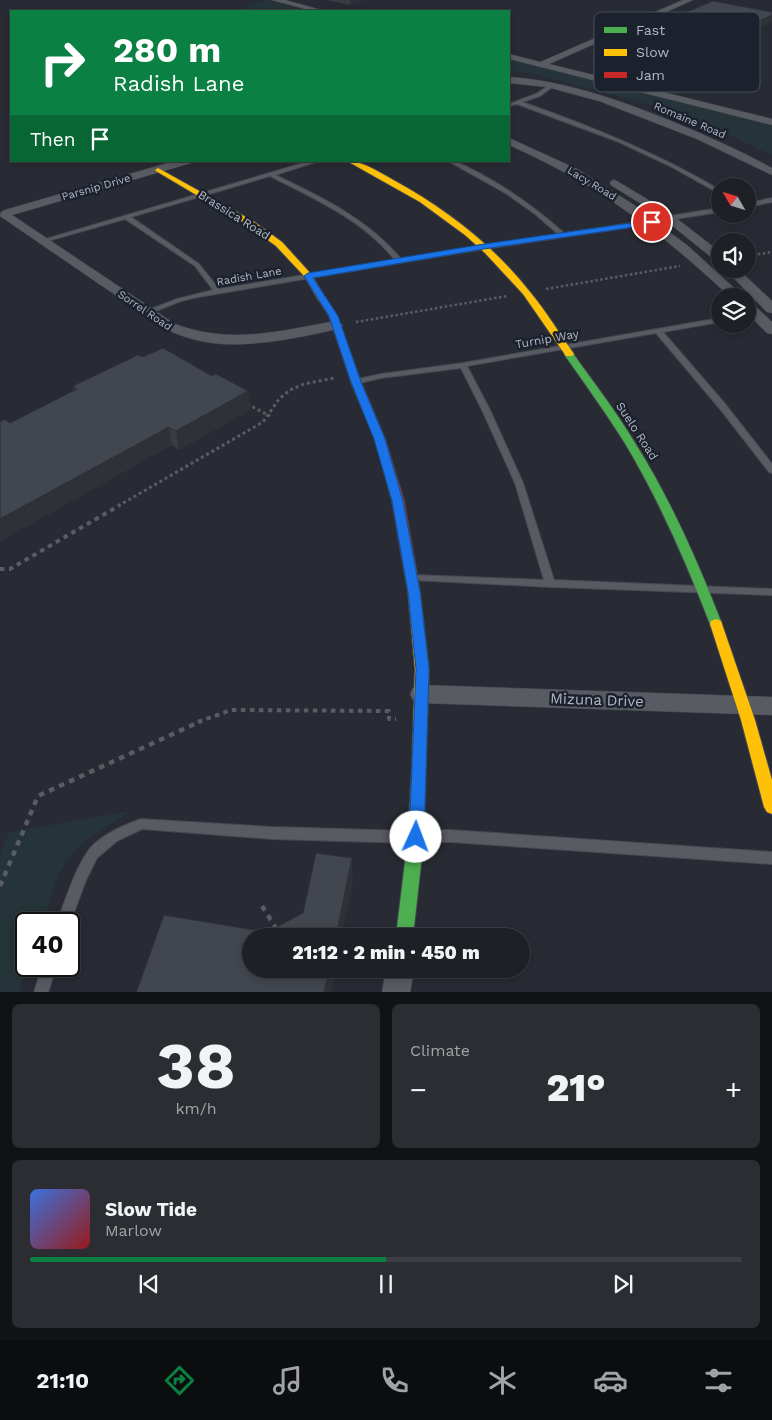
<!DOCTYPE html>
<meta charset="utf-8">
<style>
body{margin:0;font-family:"Work Sans",sans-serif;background:#2b2d32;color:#f1f3f6;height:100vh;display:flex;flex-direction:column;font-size:19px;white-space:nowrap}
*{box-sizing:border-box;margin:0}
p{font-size:16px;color:#a1a3a7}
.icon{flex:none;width:28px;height:28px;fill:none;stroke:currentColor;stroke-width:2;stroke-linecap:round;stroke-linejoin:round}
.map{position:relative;height:992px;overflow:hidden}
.drawer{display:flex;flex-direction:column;gap:12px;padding:12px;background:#101215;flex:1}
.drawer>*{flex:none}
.guide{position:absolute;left:10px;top:10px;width:500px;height:152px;border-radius:0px;box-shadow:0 2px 8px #0003,0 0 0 1px #3c3e43;background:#0b8043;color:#fff;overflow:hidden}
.needle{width:32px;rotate:309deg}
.buttons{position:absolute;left:711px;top:178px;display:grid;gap:10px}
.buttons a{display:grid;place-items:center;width:45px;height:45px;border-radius:50%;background:#1e2026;box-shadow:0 2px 8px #0003,0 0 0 1px #3c3e43;font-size:25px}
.speed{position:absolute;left:15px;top:912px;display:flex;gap:10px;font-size:25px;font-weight:700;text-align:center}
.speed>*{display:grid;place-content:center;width:65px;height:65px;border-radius:50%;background:#1e2026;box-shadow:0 2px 8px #0003,0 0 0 1px #3c3e43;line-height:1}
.speed .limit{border:2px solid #111;border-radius:8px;background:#fff;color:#111}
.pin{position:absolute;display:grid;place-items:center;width:42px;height:42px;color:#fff;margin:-21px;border:2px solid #fff;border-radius:50%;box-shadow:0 1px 5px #0007}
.me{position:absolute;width:55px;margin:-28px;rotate:2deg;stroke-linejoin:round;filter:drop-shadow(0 0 4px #0008)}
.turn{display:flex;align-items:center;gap:18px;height:105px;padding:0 20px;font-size:22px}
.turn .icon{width:65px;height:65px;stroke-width:2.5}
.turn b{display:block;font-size:35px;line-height:42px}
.then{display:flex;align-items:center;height:48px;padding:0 20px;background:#0003;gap:10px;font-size:19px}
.big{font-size:38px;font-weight:800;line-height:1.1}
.drawer .card{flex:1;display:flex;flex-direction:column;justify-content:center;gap:8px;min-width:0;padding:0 18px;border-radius:8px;background:#2b2d32}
.drawer .dial{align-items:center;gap:0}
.dial b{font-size:65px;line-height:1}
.song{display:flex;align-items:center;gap:15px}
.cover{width:60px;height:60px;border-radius:8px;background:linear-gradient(135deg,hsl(220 70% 55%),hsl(0 70% 35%))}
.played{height:5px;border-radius:2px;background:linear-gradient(90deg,#0b8043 50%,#3c3e43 50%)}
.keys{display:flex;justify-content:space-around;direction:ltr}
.heat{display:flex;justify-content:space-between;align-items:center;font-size:28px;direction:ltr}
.drawer .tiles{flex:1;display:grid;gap:12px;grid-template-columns:1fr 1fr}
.card:last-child{grid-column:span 2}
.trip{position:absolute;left:242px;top:928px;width:288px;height:50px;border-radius:25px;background:#1e2026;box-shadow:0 2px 8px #0003,0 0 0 1px #3c3e43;font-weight:800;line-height:50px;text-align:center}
.tab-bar{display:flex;height:80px;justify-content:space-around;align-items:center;background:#0c0d0f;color:#a1a3a7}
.tab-bar .icon{width:35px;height:35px}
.tab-bar .current{color:#0b8043}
.tab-bar b{font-size:22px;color:#f1f3f6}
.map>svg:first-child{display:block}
.green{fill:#253438}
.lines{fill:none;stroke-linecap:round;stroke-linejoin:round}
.lane-casing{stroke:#454850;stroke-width:2}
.street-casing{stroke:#454850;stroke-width:1}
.fast-casing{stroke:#454850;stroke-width:2}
.slow-casing{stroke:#454850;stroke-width:2}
.jam-casing{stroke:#454850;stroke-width:2}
.path-far3{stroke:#595d63;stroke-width:2.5;stroke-dasharray:2.5 2.5;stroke-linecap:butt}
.path-far2{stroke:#595d63;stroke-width:3;stroke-dasharray:3 3;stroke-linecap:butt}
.path-far1{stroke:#595d63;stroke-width:4;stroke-dasharray:4.5 4.5;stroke-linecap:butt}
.path{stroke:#595d63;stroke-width:4.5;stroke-dasharray:5.5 5.5;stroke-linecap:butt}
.lane{fill:#585b61;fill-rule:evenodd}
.street{fill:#585b61;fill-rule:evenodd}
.fast{fill:#4caf50;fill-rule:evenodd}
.slow{fill:#ffc107;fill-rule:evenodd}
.jam{fill:#c62828;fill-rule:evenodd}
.wall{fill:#393c43}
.shaded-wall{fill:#2e3137}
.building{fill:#42464e;stroke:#2e3137}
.route{fill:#1a73e8;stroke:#114b97}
.labels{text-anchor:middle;stroke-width:5;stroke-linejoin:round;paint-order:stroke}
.far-street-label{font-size:11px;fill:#b1b7c4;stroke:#1c222d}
.street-label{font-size:12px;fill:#b1b7c4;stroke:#1c222d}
.near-street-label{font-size:15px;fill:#b1b7c4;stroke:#1c222d}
.key{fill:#1c222d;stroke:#494f5a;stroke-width:1}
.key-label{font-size:14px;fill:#b1b7c4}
</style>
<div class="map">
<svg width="772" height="993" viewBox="0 0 772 993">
<rect width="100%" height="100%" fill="#282b33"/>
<path class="green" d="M 267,0 L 315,11 L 250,11 L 244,9 L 247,5 Z
M 509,59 L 772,125 L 772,155 L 711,127 L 654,106 L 534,74 L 509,71 Z
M 131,811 C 104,828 72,844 59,875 C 52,891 48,908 42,924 L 26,924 L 26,966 L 28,966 L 19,992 L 0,992 L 0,854 L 9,832 Z"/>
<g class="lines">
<defs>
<path id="lane" d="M 551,84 L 555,85 L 540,96 L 522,102 C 591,126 657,153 720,190 L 720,194 L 670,166 L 619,142 L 517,104 L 509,106 L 509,104 L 536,94 Z
M 310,161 L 319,161 L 275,175 C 321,197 368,219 401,259 L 558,234 L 535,214 L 507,194 L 448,161 C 458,161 467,167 477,172 C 509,189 537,209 564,233 L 652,220 L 655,222 L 652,224 L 484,249 L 198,297 L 181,301 L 148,314 L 146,313 L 146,311 L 177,299 L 213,290 L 195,266 L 125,219 L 44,242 L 39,241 ZM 270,176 C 315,199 363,220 395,260 L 219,289 L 199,264 L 131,217 Z
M 772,198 L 772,202 L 748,207 L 748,203 Z
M 720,208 L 720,212 L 669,220 L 666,218 L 669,216 Z
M 720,318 L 720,322 L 663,332 L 726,405 L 772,464 L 772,473 L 769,472 L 720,409 L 656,333 L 467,366 L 490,410 L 523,483 L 554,580 L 772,589 L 772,595 L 550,587 L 412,580 L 410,578 L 412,576 L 415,575 L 544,580 L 515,483 L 482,410 L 461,368 L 381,378 L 356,384 L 353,384 L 352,382 L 353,380 L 381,374 L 463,363 Z
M 141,819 L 272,827 L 410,831 L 414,833 L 416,837 L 414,841 L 410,843 L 272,839 L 142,829 L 117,841 L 97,858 L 86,880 L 69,926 L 69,924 L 56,924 C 66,900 73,873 88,851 C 99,836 124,825 141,819 Z
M 423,830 L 450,830 L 772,852 L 772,864 L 450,842 L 423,842 L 419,840 L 417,836 L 419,832 Z
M 42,966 L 56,966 L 48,993 L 34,993 Z"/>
<path id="street" d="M 272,0 L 285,0 L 325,11 L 313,11 Z
M 683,0 L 693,0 L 549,64 L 772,119 L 772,125 L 509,59 L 509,54 L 540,62 Z
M 509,77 C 566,81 619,100 671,121 C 705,135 739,150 772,168 L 772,175 L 697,139 L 599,101 L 547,87 L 509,83 Z
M 509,138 L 577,169 L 634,205 L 688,246 L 743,296 L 729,296 C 660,231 595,183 509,145 Z
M 175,161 L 192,161 L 191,163 L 12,215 L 175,324 C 231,345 279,331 336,321 L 343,325 L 341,328 C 305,337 249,348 213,343 C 196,341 181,336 165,329 L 0,216 L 1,212 L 5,210 Z
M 615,180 L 667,211 L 720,252 L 720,262 L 716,261 L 659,215 L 611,185 L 610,183 L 611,181 Z
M 725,269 L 738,269 L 772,301 L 772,313 L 767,312 Z
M 748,303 L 753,304 L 772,322 L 772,334 L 767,333 L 748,314 Z
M 421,685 L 772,697 L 772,715 L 421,703 L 413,700 L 410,694 L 413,688 Z
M 386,969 L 414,969 L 410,993 L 382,993 Z"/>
<path id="fast" d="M 569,351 L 572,352 C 593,382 616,411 635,443 C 671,500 698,562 722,624 L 721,627 L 711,627 L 710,624 C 686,562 660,502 626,445 C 607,414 585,384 564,354 Z
M 419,760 L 424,762 L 426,766 L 424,837 L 413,936 L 396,936 L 408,837 L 412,766 L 414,762 Z"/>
<path id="slow" d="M 347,161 C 364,161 380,173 395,181 C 446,209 494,246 530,292 C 546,311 559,333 574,354 L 572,356 L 566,356 L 523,294 L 485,253 L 465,235 L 420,202 Z
M 158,168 L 253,221 L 282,242 L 311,274 L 326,299 L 325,301 L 319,301 L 305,277 L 276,246 L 247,225 L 156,171 L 155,170 Z
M 408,554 L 412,555 L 414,558 L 420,592 L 429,669 L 426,766 L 424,770 L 419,772 L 414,770 L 412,766 L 415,669 L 408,592 L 402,558 L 404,555 Z
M 716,619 L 721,621 L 722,624 L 755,720 L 772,780 L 772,814 L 767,812 L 764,807 L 741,720 L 710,624 L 711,621 Z"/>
<path id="jam" d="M 322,296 L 325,297 L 337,316 L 361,382 L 385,439 L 404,501 L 414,558 L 412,561 L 404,561 L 402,558 L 392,501 L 375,439 L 351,382 L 329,316 L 318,299 Z"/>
</defs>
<use href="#lane" class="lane-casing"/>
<use href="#street" class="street-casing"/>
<use href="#fast" class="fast-casing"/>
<use href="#slow" class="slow-casing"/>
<use href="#jam" class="jam-casing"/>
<path class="path-far3" d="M 748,256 L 772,252
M 546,289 L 680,266
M 356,322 L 507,296"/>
<path class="path-far2" d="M 247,404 L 270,416
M 118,506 L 263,422 L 279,399 L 290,390 L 304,384 L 334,378"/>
<path class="path-far1" d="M 0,569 L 10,569 L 120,505
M 198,722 L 231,710 L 389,711 L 389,719 L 396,719"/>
<path class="path" d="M 0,886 L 38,796 L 201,721
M 262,906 L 281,936"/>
<use href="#lane" class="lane"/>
<use href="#street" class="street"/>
<use href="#fast" class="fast"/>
<use href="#slow" class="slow"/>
<use href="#jam" class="jam"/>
</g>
<path class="wall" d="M 327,0 L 367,0 L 350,5 Z
M 772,12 L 772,22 L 662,74 L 593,58 L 594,51 L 656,31 L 657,25 Z
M 143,357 L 212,376 L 248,391 L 250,410 L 179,450 L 172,445 L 10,423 L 74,391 L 73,386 Z"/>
<path class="shaded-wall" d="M 350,0 L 367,0 L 350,5 Z
M 772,15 L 772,22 L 662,74 L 663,66 Z
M 248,391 L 250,410 L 179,450 L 176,431 Z
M 169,427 L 172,445 L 0,542 L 0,519 Z
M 352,858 L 353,883 L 342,936 L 336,936 Z
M 329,969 L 336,969 L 331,993 L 324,993 Z"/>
<path class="building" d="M 713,1 L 772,12 L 772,15 L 663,66 L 594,51 L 637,33 L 657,31 L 657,25 Z
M 163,348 L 212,376 L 216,374 L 248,391 L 176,431 L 169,427 L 0,519 L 0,422 L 5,419 L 10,423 L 77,389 L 73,386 L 138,355 L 143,357 Z
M 316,853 L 352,858 L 336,936 L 251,936 L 251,969 L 329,969 L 324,993 L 136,993 L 164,915 L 267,932 L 303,913 Z"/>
<path class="route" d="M 652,220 L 655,221 L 655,224 L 484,249 L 313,278 L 338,316 L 361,382 L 385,439 L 403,501 L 420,592 L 429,669 L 424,837 L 422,842 L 416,844 L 411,842 L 409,837 L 416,669 L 408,592 L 392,501 L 374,439 L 351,382 L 329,316 L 304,276 L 308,273 L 484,244 Z"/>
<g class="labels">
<g class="far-street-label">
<text transform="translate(690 120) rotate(23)" y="4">Romaine Road</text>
<text transform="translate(592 183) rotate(31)" y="4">Lacy Road</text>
<text transform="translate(96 187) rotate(-16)" y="4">Parsnip Drive</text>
<text transform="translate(249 276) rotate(-10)" y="4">Radish Lane</text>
<text transform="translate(145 310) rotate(34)" y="4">Sorrel Road</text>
</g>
<g class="street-label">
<text transform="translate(234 215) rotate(32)" y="4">Brassica Road</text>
<text transform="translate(547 339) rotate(-10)" y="4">Turnip Way</text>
<text transform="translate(637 431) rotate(57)" y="4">Suelo Road</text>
</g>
<g class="near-street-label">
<text transform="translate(597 700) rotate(2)" y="5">Mizuna Drive</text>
</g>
</g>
<rect x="594" y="12" width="166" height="80" rx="8" class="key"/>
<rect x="604" y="27" width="23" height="6" fill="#4caf50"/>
<rect x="604" y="49" width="23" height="7" fill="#ffc107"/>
<rect x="604" y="72" width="23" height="6" fill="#c62828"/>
<g class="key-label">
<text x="636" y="35">Fast</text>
<text x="636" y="57">Slow</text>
<text x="636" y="80">Jam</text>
</g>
</svg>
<div class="buttons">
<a><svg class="needle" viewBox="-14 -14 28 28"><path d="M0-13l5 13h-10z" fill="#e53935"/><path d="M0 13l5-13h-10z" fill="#a1a3a7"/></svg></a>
<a><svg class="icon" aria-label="sound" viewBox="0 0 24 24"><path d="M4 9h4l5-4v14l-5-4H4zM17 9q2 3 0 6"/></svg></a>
<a><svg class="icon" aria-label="layers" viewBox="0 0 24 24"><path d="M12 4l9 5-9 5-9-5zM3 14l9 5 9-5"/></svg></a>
</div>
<div class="speed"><div class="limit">40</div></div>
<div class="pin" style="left:652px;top:222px;background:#d93025"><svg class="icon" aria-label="arrive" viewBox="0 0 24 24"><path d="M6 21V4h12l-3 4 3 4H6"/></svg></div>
<svg class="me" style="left:416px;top:837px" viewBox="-20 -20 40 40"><circle r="19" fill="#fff"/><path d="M0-13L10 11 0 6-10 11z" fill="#1a73e8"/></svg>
<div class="trip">21:12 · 2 min · 450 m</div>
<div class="guide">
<div class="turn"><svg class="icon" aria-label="right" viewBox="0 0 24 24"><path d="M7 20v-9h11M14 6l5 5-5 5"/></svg><div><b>280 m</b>Radish Lane</div></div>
<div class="then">Then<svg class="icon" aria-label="arrive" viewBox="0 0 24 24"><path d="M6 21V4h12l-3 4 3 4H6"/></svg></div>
</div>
</div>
<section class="drawer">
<div class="tiles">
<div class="card dial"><b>38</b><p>km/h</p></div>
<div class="card"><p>Climate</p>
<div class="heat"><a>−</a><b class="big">21°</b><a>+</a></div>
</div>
<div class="card">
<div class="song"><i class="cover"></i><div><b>Slow Tide</b><p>Marlow</p></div></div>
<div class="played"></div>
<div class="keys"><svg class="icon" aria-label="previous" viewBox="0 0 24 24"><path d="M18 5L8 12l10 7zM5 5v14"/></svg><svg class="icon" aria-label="pause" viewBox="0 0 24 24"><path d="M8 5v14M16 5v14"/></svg><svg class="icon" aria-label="next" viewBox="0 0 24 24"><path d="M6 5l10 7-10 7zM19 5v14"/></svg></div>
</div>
</div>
</section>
<nav class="tab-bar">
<b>21:10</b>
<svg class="icon current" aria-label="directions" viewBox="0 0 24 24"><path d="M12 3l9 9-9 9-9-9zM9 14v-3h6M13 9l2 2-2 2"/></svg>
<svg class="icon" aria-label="music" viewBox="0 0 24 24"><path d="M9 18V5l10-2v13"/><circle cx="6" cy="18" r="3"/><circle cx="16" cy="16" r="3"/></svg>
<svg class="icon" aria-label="phone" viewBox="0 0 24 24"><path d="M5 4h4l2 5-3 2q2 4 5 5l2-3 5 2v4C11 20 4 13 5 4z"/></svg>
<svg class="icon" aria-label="climate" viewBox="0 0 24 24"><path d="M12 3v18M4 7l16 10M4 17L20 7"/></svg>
<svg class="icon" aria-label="car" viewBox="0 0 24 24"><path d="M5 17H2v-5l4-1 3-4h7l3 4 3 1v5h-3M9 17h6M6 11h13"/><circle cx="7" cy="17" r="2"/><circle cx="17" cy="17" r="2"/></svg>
<svg class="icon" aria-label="filters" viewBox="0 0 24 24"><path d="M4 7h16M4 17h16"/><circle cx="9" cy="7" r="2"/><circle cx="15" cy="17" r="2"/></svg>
</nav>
